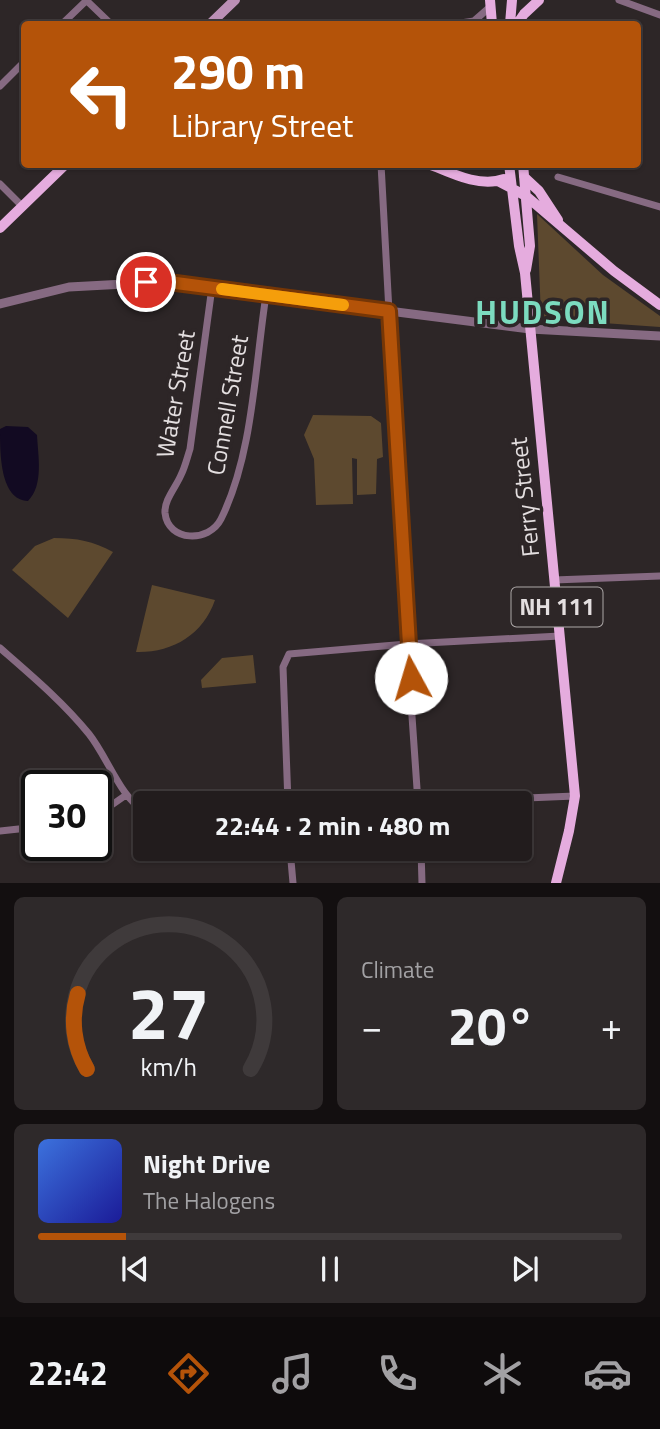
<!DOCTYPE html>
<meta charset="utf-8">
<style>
body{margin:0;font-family:"Titillium Web",sans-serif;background:#2e292a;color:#f1f3f6;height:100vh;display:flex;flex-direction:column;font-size:26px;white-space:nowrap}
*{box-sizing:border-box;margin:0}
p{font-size:23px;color:#a2a1a4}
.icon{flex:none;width:38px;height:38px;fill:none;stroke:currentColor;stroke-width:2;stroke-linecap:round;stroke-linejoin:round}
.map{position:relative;height:883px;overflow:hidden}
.side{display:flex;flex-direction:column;gap:14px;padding:14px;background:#130f10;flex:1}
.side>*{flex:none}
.top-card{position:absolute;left:21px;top:21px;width:620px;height:147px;border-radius:7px;box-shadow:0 2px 5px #0004,0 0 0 2px #3f3a3b;background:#b45309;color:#fff;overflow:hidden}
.speed{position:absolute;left:21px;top:770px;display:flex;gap:14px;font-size:35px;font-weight:700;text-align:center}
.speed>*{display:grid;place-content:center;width:91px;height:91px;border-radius:50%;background:#221c1d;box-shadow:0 2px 5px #0004,0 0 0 2px #3f3a3b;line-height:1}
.speed .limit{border:4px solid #111;border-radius:10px;background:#fff;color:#111}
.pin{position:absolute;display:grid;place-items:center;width:60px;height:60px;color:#fff;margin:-30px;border:4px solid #fff;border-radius:50%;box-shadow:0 2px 7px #0007}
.me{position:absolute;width:77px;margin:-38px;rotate:354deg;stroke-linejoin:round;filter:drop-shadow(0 0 5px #0008)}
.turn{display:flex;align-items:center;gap:24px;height:147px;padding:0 35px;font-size:32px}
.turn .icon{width:91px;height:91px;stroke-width:2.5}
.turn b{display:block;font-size:49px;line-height:60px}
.big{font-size:52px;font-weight:700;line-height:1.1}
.side .widget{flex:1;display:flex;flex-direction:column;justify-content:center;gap:10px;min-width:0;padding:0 24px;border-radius:10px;background:#2e292a}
.side .dial{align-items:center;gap:0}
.dial svg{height:182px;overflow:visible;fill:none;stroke:#3f3a3b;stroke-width:7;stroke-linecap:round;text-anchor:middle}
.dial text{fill:#f1f3f6;stroke:none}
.song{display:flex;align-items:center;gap:21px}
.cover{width:84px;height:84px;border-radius:10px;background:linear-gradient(135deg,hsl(220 70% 55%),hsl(240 70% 35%))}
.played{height:7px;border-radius:4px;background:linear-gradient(90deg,#b45309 15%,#3f3a3b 15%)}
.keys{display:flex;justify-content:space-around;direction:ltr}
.heat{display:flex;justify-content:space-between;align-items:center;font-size:38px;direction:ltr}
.side .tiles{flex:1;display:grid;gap:14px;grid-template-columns:1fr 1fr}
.widget:last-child{grid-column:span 2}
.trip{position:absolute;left:133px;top:791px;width:399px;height:70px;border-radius:7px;background:#221c1d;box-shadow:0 2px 5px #0004,0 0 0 2px #3f3a3b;font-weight:700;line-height:70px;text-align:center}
.menu{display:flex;height:112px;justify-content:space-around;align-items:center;background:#0e0b0c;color:#a2a1a4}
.menu .icon{width:49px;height:49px}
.menu .active{color:#b45309}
.menu b{font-size:32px;color:#f1f3f6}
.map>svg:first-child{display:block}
.green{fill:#5d492f}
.water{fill:#120a22}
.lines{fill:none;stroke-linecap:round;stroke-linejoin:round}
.minor{stroke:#866a82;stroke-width:7}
.tertiary{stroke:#866a82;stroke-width:9}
.secondary{stroke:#bc90b6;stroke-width:10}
.primary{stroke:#e5acde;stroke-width:10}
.route-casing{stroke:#753606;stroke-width:18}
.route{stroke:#b45309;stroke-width:12}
.slow{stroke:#f59e0b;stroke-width:12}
.labels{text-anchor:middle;stroke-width:7;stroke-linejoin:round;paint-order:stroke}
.shield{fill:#2d2627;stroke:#ada8a8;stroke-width:2}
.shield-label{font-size:23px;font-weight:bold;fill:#e4dfe0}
.street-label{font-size:24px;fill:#e4dfe0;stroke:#2d2627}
.district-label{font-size:32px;font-weight:bold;letter-spacing:2px;fill:#7cdbbf;stroke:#2d2627}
</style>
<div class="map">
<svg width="660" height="883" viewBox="0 0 660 883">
<rect width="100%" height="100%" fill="#2d2627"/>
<path class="green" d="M 537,214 L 603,275 L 660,316 L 660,327 L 546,319 L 541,317 Z
M 313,415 L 371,416 L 381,423 L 383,457 L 377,459 L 376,494 L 357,495 L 357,459 L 352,458 L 353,504 L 316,505 L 314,459 L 304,435 Z
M 54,538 C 77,538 93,541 113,552 L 68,618 L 12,570 L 35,546 Z
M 152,585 L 215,600 C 203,635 172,653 136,652 Z
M 253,655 L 256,683 L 202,688 L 201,680 L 222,658 Z"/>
<path class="water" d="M 6,426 L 28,427 L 37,435 C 38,456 44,485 28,501 C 0,500 0,453 0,429 Z"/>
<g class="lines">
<path class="minor" d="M 86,0 L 111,24
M 619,0 L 660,15
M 474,21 L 490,7
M 62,24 L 87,0
M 454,24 L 474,21 L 483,24
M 0,86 L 24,62
M 381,164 L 407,644 L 418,803
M 558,177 L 660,207
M 0,184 L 23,207
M 212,287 L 190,449 C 187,458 185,467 181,475 C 176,487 164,500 165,513 C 168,542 209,543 221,519 C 253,455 255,366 266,295
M 554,580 L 660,576
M 0,648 C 31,675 63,702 89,734 C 108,758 120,797 145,812
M 288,803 L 283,667 L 289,654 L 407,644 L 560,636
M 399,803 L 575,796
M 96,816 L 126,795
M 0,831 L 37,827
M 290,849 L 293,883
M 421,849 L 422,883"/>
<path class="tertiary" d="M 0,304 L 69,287 L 162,282 L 530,329 L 660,336"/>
<path class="secondary" d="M 210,24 L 235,0"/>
<path class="primary" d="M 490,0 L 492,24
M 510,24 L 512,0
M 517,24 L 524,14 L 539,0
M 429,164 C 451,173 480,188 504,179
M 509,164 L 519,246 L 525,273 L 575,796 L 569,831 L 556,883
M 523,164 L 530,246 L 526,270
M 524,177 L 539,191 L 558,220
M 498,181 L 526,196 L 614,271 L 660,305
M 0,228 L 66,164"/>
</g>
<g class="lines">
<defs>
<path id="route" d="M 146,282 L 176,283 L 389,311 L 411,678"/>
</defs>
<use href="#route" class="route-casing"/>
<use href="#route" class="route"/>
<path class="slow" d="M 222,289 L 343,305"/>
</g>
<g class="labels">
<rect class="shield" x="511.5" y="587.5" width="91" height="39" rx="5"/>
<g class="shield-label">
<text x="557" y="615">NH 111</text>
</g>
<g class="street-label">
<text transform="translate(176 394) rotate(-80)" y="8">Water Street</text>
<text transform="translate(228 405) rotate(-80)" y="8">Connell Street</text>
<text transform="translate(525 497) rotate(-96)" y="8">Ferry Street</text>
</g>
<g class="district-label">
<text x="543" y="324">HUDSON</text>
</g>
</g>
</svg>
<div class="speed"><div class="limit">30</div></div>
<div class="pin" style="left:146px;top:282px;background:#d93025"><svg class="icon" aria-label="arrive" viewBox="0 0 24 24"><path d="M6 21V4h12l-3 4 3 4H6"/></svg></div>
<svg class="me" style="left:411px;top:678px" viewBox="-20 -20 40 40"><circle r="19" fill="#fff"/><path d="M0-13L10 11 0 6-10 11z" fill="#b45309"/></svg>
<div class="trip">22:44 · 2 min · 480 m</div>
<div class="top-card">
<div class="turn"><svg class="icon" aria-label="left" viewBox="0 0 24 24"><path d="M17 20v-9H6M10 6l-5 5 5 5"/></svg><div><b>290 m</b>Library Street</div></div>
</div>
</div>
<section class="side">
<div class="tiles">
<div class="widget dial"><svg viewBox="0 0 100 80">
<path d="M14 69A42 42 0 1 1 86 69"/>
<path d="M14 69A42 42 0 0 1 10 36" stroke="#b45309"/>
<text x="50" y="56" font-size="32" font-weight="700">27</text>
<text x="50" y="72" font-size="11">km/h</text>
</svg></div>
<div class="widget"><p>Climate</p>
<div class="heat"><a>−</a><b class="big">20°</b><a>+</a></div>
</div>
<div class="widget">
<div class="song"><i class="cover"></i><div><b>Night Drive</b><p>The Halogens</p></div></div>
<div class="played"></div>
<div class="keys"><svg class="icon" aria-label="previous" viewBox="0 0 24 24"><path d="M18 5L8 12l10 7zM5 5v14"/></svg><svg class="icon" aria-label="pause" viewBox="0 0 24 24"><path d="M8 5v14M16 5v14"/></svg><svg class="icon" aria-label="next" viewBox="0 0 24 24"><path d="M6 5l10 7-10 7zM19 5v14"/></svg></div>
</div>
</div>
</section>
<nav class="menu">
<b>22:42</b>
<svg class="icon active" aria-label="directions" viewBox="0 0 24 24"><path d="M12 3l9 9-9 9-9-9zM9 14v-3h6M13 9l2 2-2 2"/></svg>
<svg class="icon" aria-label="music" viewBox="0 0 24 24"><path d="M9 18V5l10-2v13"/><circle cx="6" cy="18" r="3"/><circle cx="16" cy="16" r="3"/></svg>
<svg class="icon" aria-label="phone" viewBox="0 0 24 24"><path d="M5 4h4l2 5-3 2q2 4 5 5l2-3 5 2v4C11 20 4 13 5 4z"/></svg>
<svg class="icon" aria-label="climate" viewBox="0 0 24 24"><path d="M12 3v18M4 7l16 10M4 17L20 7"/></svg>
<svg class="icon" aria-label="car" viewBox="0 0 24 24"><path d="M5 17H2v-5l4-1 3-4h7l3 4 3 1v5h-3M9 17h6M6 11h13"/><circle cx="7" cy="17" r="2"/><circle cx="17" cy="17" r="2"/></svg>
</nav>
